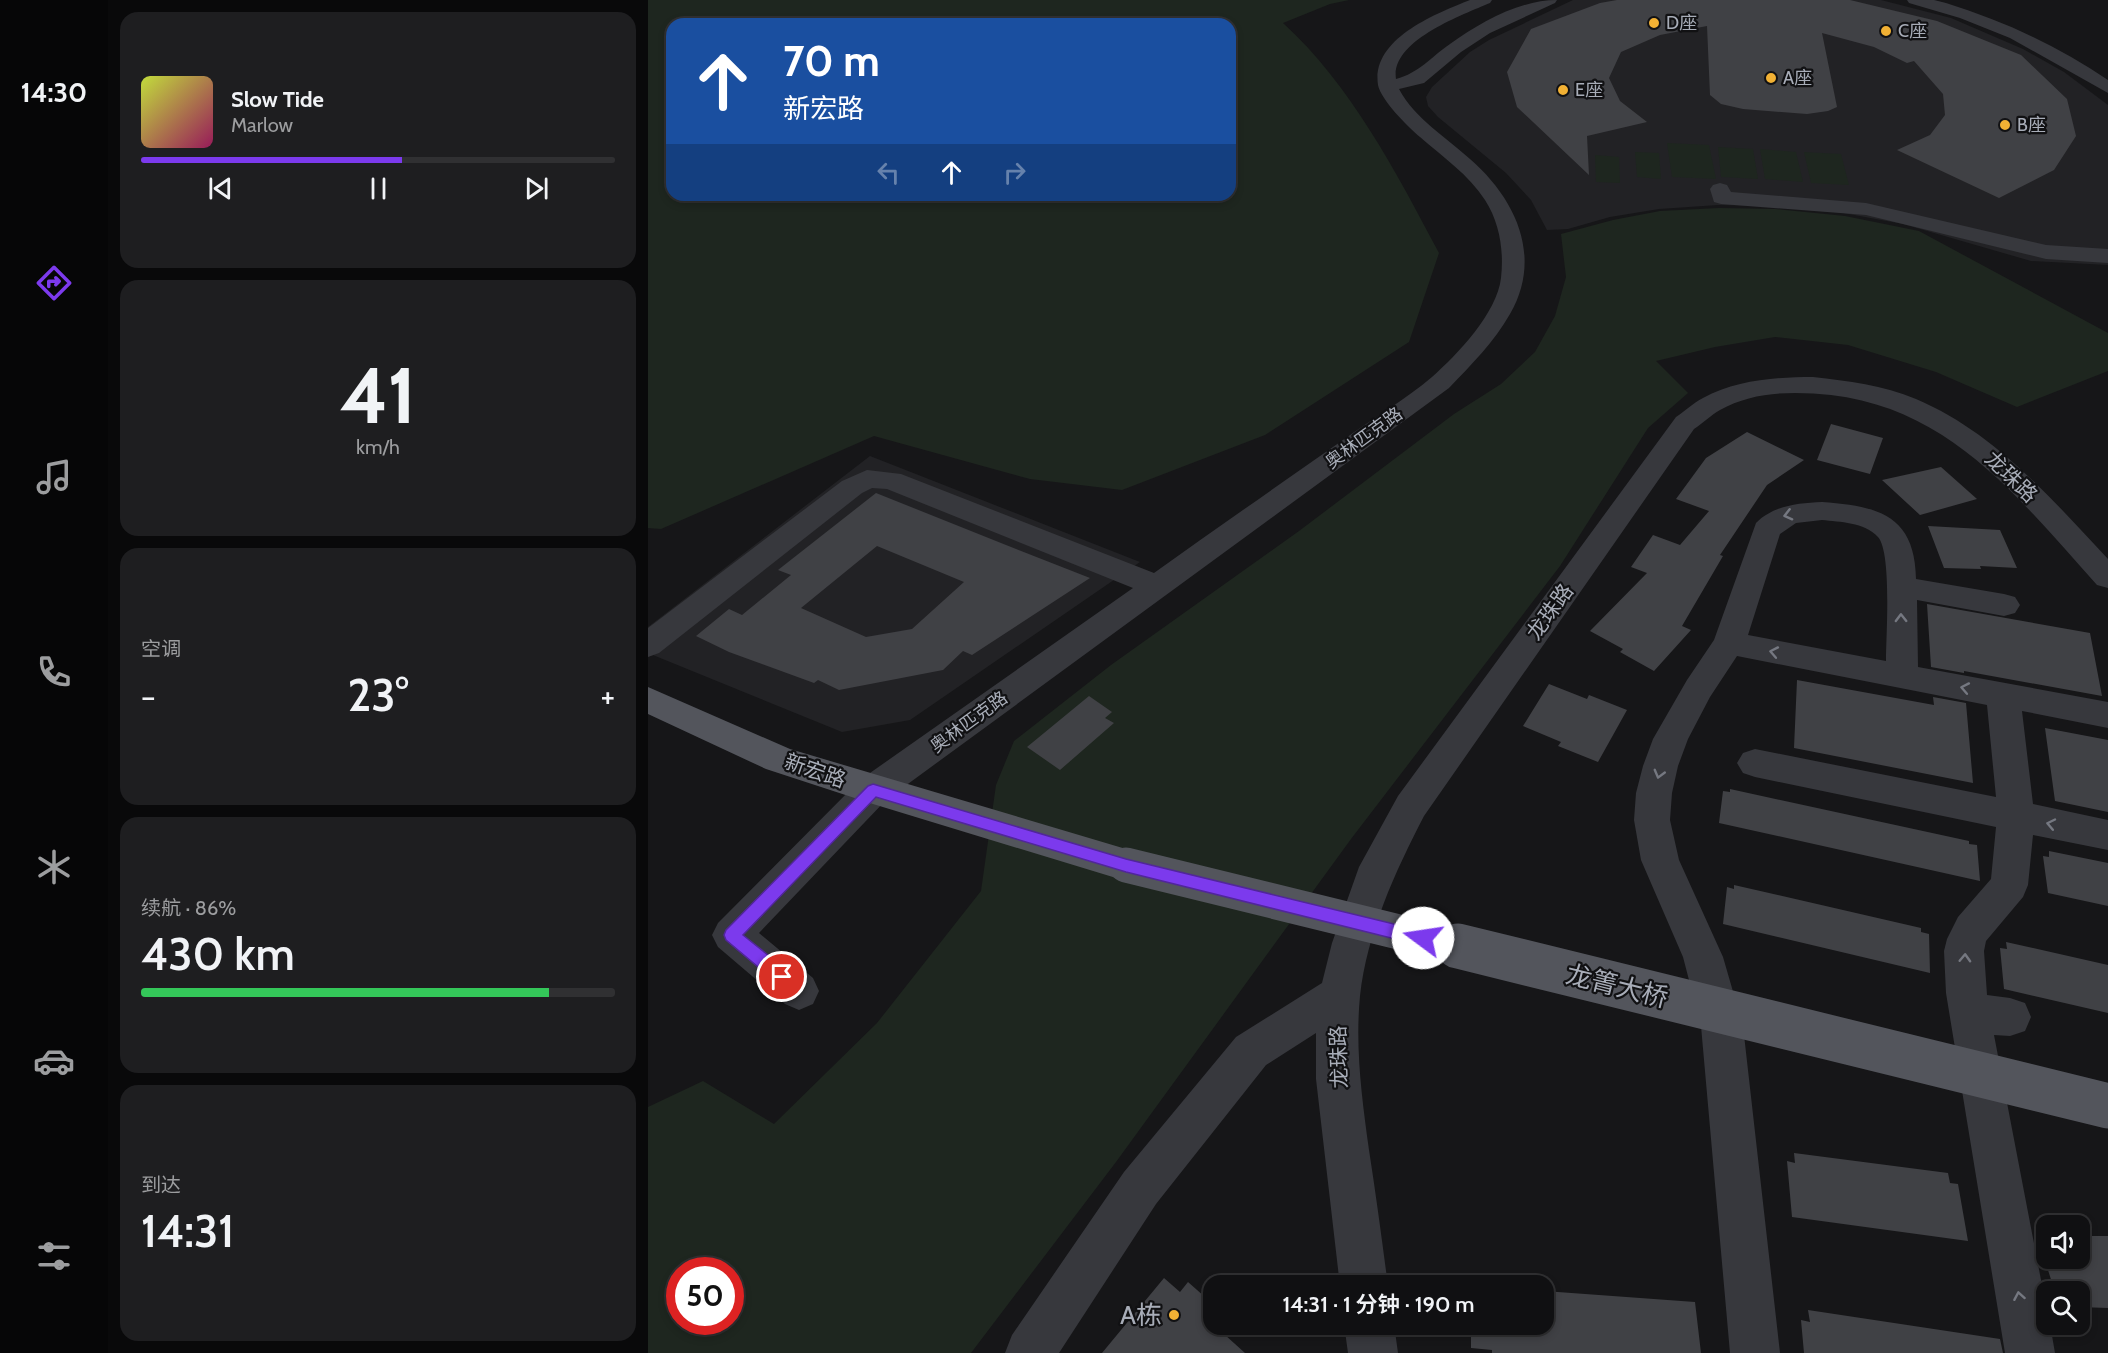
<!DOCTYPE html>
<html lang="zh">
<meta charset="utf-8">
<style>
body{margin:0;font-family:Cabin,"Noto Sans SC",sans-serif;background:#1e1e20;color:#f1f3f6;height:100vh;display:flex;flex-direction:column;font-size:22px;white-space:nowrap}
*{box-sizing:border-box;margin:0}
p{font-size:20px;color:#9c9d9f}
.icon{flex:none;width:33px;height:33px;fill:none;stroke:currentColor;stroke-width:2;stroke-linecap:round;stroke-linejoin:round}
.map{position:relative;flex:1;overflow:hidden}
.panel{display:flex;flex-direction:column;gap:12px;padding:12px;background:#09090a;width:540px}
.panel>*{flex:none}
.hud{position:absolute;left:18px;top:18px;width:570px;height:183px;border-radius:18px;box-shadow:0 3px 9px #0003,0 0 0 2px #303032;background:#1a4fa0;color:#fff;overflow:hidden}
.controls{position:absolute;left:1388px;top:1215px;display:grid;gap:12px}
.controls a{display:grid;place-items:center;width:54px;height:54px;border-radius:12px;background:#101012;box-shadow:0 3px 9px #0003,0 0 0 2px #303032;font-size:30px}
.speed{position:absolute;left:18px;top:1257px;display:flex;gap:12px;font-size:30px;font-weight:700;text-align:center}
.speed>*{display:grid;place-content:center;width:78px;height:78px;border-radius:50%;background:#101012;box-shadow:0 3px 9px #0003,0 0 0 2px #303032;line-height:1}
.speed .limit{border:9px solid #d22;background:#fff;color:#111}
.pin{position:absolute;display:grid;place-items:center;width:51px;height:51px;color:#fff;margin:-26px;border:3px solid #fff;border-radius:50%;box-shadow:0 2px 6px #0007}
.me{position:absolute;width:66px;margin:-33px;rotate:284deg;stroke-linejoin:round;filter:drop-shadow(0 0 4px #0008)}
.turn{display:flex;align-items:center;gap:21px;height:126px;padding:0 18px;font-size:27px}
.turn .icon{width:78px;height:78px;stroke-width:2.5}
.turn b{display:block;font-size:42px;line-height:51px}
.lanes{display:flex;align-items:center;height:57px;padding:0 18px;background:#0003;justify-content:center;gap:30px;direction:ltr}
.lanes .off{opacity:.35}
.big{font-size:45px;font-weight:600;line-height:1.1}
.panel .tile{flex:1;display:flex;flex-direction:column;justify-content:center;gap:9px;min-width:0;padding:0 21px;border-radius:18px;background:#1e1e20}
.panel .dial{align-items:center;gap:0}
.dial b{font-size:78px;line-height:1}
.song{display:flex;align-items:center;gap:18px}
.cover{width:72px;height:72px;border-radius:9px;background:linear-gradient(135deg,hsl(70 70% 55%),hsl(330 70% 35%))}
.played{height:6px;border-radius:3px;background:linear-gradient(90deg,#7c3aed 55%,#303032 55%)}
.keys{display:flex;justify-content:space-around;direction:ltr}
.heat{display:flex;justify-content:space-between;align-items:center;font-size:33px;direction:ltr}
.charge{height:9px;border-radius:4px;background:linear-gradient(90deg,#34c759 86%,#303032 0)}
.trip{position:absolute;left:555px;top:1275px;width:351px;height:60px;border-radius:18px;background:#101012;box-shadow:0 3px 9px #0003,0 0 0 2px #303032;font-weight:600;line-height:60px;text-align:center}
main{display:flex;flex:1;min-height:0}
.dock{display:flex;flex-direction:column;width:108px;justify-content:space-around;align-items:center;background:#060607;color:#9c9d9f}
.dock .icon{width:42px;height:42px}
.dock .selected{color:#7c3aed}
.dock b{font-size:27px;color:#f1f3f6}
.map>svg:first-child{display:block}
.built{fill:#222225}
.green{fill:#1e261f;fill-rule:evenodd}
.building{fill:#404145;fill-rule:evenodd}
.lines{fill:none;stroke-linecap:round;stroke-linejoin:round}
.minor{fill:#37383d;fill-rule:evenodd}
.major{fill:#53555c;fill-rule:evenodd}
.major-bridge-far1{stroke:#53555c;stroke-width:35}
.major-bridge{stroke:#53555c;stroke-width:45}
.oneway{stroke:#757881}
.route{fill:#7c3aed;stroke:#51269a;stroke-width:1.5}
.poi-dot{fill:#f2b134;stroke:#111113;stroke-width:2}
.labels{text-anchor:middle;stroke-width:4.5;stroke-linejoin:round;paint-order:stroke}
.far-poi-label{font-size:18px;fill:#a8adb8;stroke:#111113;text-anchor:start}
.far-street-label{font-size:18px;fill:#a8adb8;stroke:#111113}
.street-label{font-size:21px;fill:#a8adb8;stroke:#111113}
.near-street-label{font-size:26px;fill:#a8adb8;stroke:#111113}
.near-poi-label{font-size:26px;fill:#a8adb8;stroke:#111113;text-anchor:end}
</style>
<main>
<nav class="dock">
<b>14:30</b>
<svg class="icon selected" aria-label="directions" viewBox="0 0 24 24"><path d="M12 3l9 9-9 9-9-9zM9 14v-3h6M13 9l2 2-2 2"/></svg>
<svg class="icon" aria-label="music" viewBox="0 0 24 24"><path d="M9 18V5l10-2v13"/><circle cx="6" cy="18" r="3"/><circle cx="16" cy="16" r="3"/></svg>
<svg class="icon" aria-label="phone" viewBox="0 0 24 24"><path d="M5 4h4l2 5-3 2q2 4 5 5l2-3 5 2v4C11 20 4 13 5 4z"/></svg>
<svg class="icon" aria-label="climate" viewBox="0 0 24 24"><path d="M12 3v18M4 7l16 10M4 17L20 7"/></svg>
<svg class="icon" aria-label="car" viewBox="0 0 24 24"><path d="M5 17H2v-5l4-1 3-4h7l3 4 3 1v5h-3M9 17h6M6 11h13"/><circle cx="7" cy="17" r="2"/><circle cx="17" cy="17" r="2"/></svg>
<svg class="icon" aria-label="filters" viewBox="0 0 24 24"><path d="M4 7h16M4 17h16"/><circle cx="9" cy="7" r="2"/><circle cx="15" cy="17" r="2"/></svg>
</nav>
<section class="panel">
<div class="tile">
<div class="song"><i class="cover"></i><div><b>Slow Tide</b><p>Marlow</p></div></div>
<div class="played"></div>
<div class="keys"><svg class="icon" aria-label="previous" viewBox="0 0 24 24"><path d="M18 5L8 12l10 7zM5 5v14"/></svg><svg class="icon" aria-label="pause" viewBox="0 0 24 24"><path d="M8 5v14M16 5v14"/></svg><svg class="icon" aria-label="next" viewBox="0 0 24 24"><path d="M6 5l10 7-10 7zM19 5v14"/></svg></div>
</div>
<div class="tile dial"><b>41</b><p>km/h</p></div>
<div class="tile"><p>空调</p>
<div class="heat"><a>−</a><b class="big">23°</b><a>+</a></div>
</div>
<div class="tile"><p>续航 · 86%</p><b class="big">430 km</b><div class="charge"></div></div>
<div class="tile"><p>到达</p><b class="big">14:31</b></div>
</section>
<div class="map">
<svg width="1460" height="1353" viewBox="0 0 1460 1353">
<rect width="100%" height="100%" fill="#161618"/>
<path class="built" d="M 925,0 L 1233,0 L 1303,18 L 1375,49 L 1416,72 L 1460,105 L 1460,265 L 1383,261 L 1255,224 L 1190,212 L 1126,206 L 1070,205 L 1011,209 L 962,217 L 920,229 L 899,230 L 883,200 L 858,173 L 790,117 L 780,106 L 778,97 L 784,87 L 822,52 L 841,40 Z
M 222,456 L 492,562 L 262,720 L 194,732 L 0,653 L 0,627 Z"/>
<path class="green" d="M 0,0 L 701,0 L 682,4 L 635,23 C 703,85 748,172 791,253 L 761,342 L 617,435 L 474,490 L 382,479 L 226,436 L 13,529 L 0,528 ZM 24,24 L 582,24 L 582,195 L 24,195 Z
M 1019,143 L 1061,145 L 1068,179 L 1024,177 Z
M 1070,147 L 1105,149 L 1110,179 L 1073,177 Z
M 1112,149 L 1148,152 L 1155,182 L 1117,179 Z
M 987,152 L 1011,153 L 1013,179 L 989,177 Z
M 1156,152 L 1193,154 L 1201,185 L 1163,183 Z
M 947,155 L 971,157 L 972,183 L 948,182 Z
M 1071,208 L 1127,209 L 1197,216 L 1271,231 L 1460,333 L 1460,371 L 1369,407 L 1288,372 L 1200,345 L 1127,337 L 1067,347 L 1008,361 L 1040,393 L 1000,428 L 912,566 L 703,839 L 468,1162 L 323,1353 L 0,1353 L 0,1107 L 55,1081 L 126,1124 L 229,1023 L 333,891 L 348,785 L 366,741 L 463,665 L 651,531 L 806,414 L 853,384 L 887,352 L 907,316 L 918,277 L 913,234 L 965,220 L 1012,211 ZM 32,1270 L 82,1270 L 82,1322 L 32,1322 Z"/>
<path class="building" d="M 969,0 L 1202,0 L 1289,21 L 1373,55 L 1419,99 L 1428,136 L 1406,170 L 1351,198 L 1249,150 L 1282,135 L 1297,115 L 1295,94 L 1266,61 L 1259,63 L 1226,47 L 1174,33 L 1189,107 L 1180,111 L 1159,114 L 1095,109 L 1073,104 L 1062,95 L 1059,26 L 1012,35 L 973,52 L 961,78 L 972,101 L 999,122 L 939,136 L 941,175 L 869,107 L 859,72 L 883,29 L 952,3 Z
M 1183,424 L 1235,438 L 1222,474 L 1169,460 Z
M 1099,432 L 1156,460 L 1119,485 L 1072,555 L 1075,556 L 1034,626 L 1043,630 L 1006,671 L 972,652 L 975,649 L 942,631 L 999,573 L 983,567 L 1005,535 L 1032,545 L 1061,511 L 1028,499 L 1058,458 Z
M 1293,467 L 1329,499 L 1272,515 L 1234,480 Z
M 228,493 L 358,545 L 442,578 L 324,655 L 315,651 L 295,670 L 191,690 L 170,680 L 166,683 L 81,652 L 48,636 L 81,609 L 94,615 L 143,575 L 130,570 ZM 229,546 L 316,582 L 264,629 L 218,637 L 153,608 Z
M 1280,526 L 1352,530 L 1369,568 L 1332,566 L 1333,569 L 1296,568 Z
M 1279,604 L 1442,633 L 1454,696 L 1316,671 L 1316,673 L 1283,667 Z
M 1149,680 L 1286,705 L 1285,697 L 1318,703 L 1325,783 L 1146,748 Z
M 901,684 L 939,699 L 941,695 L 979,710 L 950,762 L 910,746 L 913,742 L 875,726 Z
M 441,696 L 464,712 L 457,718 L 466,723 L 412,770 L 379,747 Z
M 1397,728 L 1460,740 L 1460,812 L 1407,801 Z
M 1082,789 L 1321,841 L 1321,844 L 1329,845 L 1332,881 L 1071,823 L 1075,791 L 1082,792 Z
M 1401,851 L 1460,863 L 1460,906 L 1400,893 L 1395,856 L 1401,857 Z
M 1086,885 L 1273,928 L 1273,932 L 1281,934 L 1282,973 L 1075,924 L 1079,887 L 1086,889 Z
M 1358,942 L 1460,965 L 1460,1013 L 1356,989 L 1352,948 L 1359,949 Z
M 1146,1153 L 1300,1173 L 1302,1183 L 1310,1184 L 1320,1241 L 1144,1217 L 1139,1161 L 1147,1163 Z
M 1431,1236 L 1460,1236 L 1460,1308 L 1431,1307 L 1431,1292 L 1407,1292 L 1392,1245 L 1398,1246 L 1398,1258 L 1431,1258 Z
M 516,1278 L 532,1292 L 540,1282 L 566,1305 L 566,1325 L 597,1353 L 454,1353 Z
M 896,1291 L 1047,1302 L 1053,1353 L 844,1353 L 844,1350 L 823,1348 L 823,1324 L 896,1324 Z
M 1160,1310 L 1352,1339 L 1355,1353 L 1156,1353 L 1153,1320 L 1162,1322 Z"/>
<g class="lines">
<path class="minor" d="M 822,0 L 844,0 L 842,3 C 814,15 742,41 748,79 C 771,73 783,57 802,44 C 833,22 872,0 909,0 L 907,3 L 842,33 L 813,52 L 776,83 L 751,89 C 767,119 798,137 822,159 C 868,199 895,257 862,314 C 846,342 823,365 801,388 L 238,800 L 111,933 L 165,978 L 171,991 L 165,1004 L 151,1010 L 137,1004 L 70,947 L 64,935 L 70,923 L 212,780 L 485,588 L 239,489 L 224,488 L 214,493 L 11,653 L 0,657 L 0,628 L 194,481 L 219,470 L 253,474 L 506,573 C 569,528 632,484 695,440 C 724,419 757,400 784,377 C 809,355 849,313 853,278 C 856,252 852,223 837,200 C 821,175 795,157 772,137 C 760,127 733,100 730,85 C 723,39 787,14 822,0 Z
M 1259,0 L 1286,0 L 1298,3 C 1356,21 1410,46 1460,80 L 1460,93 L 1362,38 L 1312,18 L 1261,3 Z
M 1072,183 L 1079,185 L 1083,192 L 1218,203 L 1398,245 L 1460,249 L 1460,263 L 1398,259 L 1218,215 L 1073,204 L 1066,202 L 1062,189 L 1065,185 Z
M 1165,377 C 1200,381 1235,385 1268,399 C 1346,432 1403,498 1460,559 L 1460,588 L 1449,585 C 1373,501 1304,409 1183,395 C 1146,391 1105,391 1072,410 C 1063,415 1055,423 1046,429 L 776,816 C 747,872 719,933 712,996 C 707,1048 714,1099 721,1150 C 728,1195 734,1240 740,1286 L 692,1286 L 668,1079 L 668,1033 L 618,1065 L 508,1204 L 411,1353 L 357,1353 L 364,1335 L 476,1172 L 588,1037 L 674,983 L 684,943 L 711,867 L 750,796 L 1028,417 C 1037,411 1045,403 1055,398 C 1088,380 1128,377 1165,377 Z
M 1174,502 C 1230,506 1267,515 1268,579 L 1356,594 L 1367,597 L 1372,605 L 1367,613 L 1356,616 L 1269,600 L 1270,667 L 1460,702 L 1460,728 L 1374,711 L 1385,804 L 1460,820 L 1460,850 L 1385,835 L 1380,885 L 1375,897 L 1338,941 L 1336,951 L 1339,995 L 1362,998 L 1377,1003 L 1383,1017 L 1377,1031 L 1362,1036 L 1346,1035 L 1398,1306 L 1398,1324 L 1402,1324 L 1407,1353 L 1357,1353 L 1298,993 L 1296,951 L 1299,939 L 1310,917 L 1343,879 L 1348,827 L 1107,777 L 1095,773 L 1089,763 L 1095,753 L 1107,749 L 1348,797 L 1339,705 L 1089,656 L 1062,697 L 1040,739 L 1030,766 L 1024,793 L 1022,820 L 1031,860 L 1075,957 L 1095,1026 L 1132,1353 L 1082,1353 L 1053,1026 L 1035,957 L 993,860 L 986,820 L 988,793 L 995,766 L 1005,739 L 1039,680 L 1066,640 L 1108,523 C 1125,506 1149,503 1174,502 ZM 1174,520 C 1192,522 1216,522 1230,537 C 1244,553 1238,636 1238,661 L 1100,635 L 1132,534 L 1148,523 Z
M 696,1324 L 746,1324 L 750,1353 L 700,1353 Z"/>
<path class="major" d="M 0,687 L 142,749 L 478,849 L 491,854 L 497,865 L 491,876 L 478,881 L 225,804 L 118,769 L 0,714 Z"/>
<path class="major-bridge-far1" d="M 478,865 L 816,948"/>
<path class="major-bridge" d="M 810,946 L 1460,1106"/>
</g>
<defs><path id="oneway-chevron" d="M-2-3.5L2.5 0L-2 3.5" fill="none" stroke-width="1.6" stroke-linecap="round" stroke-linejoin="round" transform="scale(1.5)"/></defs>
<g class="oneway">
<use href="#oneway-chevron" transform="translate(1140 515) rotate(166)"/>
<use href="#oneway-chevron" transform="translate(1253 618) rotate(-91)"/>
<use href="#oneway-chevron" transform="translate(1126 652) rotate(-169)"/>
<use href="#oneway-chevron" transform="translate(1317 688) rotate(-169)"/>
<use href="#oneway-chevron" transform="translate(1011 774) rotate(105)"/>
<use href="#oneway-chevron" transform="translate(1403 824) rotate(-168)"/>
<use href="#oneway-chevron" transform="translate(1317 958) rotate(-88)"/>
<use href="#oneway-chevron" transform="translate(1371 1296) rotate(-100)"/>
</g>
<path class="route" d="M 225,784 L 478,859 L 775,931 L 781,933 L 783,938 L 781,943 L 775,946 L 478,872 L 228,797 L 95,935 L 140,971 L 143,977 L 140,982 L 134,984 L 128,982 L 78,940 L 76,935 L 78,930 L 220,786 Z"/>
<g class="poi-dot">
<circle cx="1006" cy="23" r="6"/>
<circle cx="1238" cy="31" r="6"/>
<circle cx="1123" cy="78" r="6"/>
<circle cx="915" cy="90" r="6"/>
<circle cx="1357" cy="125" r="6"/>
<circle cx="526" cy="1315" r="6"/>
</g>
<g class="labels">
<g class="far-poi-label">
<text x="1018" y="29">D座</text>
<text x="1250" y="37">C座</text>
<text x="1135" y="84">A座</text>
<text x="927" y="96">E座</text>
<text x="1369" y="131">B座</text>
</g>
<g class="far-street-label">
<text transform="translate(716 438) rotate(-36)" y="6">奥林匹克路</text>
<text transform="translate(321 722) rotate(-36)" y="6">奥林匹克路</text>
</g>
<g class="street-label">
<text transform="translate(1363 477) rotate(44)" y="7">龙珠路</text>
<text transform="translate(902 612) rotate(-54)" y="7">龙珠路</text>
<text transform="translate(167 771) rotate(19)" y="7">新宏路</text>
<text transform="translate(691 1057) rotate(-92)" y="7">龙珠路</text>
</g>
<g class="near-street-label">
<text transform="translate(969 986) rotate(14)" y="9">龙箐大桥</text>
</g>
<g class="near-poi-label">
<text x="514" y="1324">A栋</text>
</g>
</g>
</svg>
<div class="controls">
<a><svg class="icon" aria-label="sound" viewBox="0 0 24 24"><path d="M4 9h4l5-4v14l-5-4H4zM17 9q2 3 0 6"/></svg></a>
<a><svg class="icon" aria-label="search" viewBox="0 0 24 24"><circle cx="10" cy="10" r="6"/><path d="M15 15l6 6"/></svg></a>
</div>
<div class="speed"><div class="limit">50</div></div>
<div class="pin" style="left:134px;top:977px;background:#d93025"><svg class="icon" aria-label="arrive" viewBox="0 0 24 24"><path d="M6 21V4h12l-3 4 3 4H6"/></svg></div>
<svg class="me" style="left:775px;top:938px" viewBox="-20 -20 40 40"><circle r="19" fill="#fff"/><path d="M0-13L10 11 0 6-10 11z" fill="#7c3aed"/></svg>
<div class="trip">14:31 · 1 分钟 · 190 m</div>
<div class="hud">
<div class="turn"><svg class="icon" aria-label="ahead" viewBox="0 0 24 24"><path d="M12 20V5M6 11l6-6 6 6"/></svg><div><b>70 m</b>新宏路</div></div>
<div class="lanes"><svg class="icon off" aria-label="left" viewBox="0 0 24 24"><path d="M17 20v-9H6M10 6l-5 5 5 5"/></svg><svg class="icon" aria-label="ahead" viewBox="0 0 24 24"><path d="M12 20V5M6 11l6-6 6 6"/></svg><svg class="icon off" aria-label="right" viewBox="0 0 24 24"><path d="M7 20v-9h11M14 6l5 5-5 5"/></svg></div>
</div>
</div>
</main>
